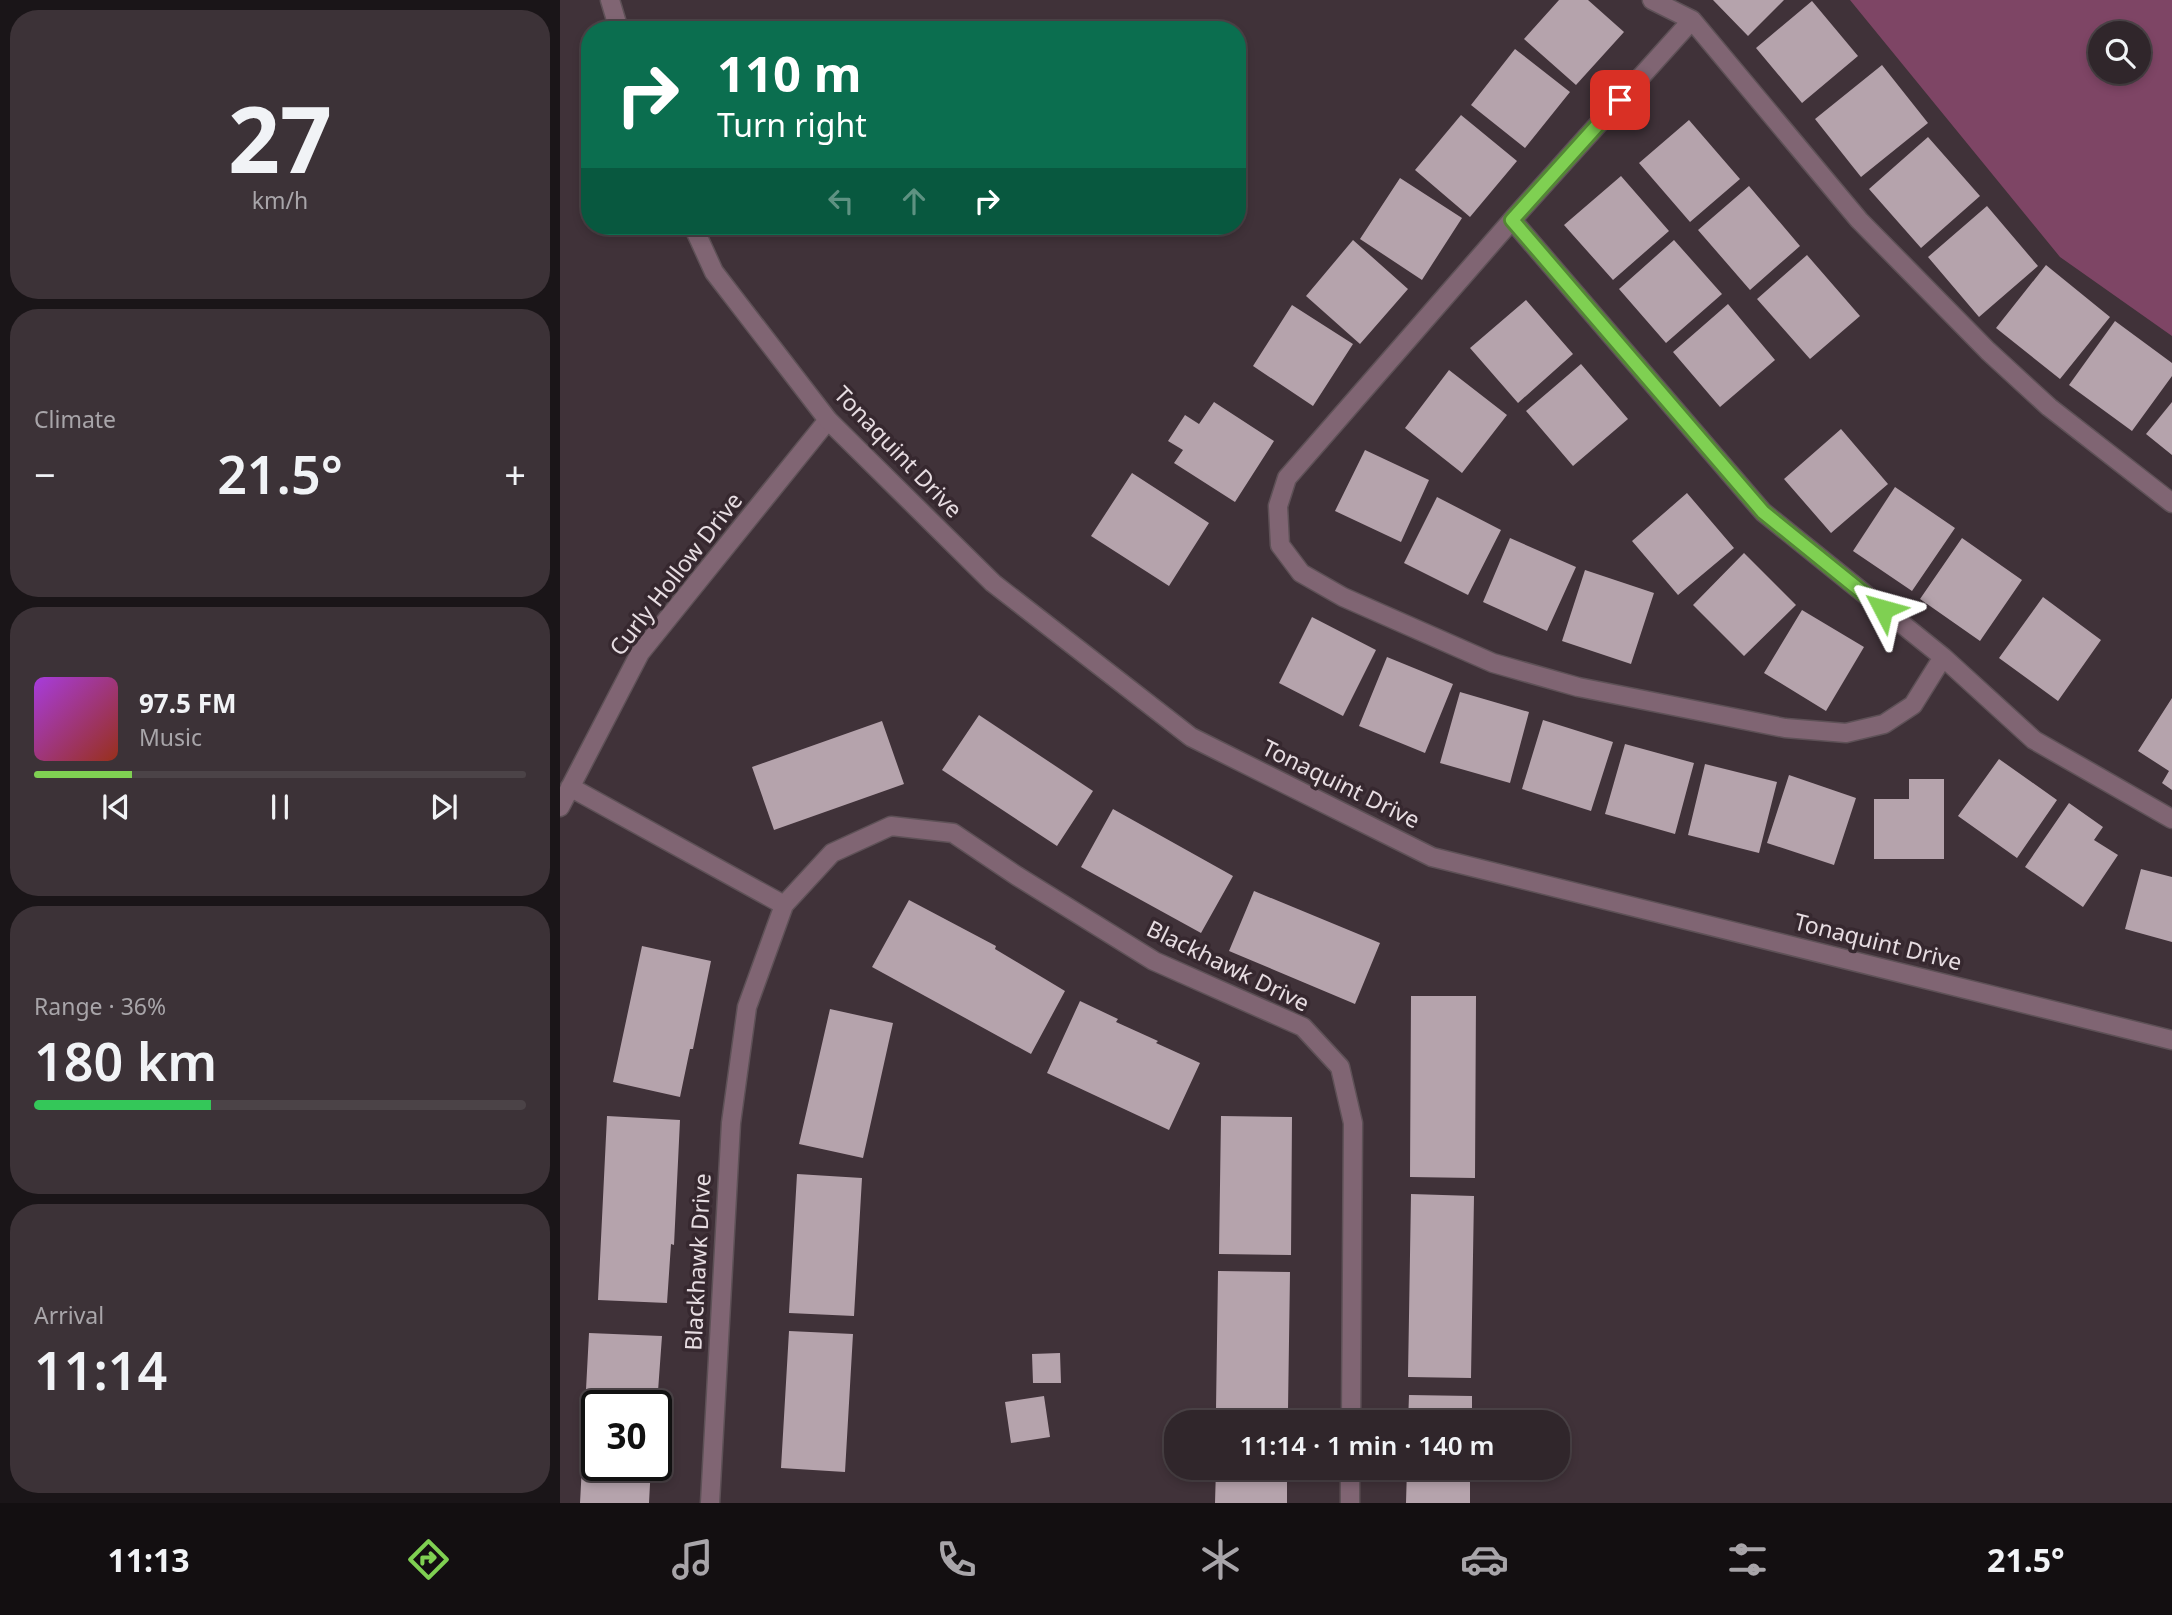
<!DOCTYPE html>
<meta charset="utf-8">
<style>
body{margin:0;font-family:"Noto Sans",sans-serif;background:#3c3237;color:#f1f3f6;height:100vh;display:flex;flex-direction:column;font-size:26px;white-space:nowrap}
*{box-sizing:border-box;margin:0}
p{font-size:23px;color:#a8a5a9}
.icon{flex:none;width:38px;height:38px;fill:none;stroke:currentColor;stroke-width:2;stroke-linecap:round;stroke-linejoin:round}
.map{position:relative;flex:1;overflow:hidden}
.sheet{display:flex;flex-direction:column;gap:10px;padding:10px;background:#1a1518;width:560px}
.sheet>*{flex:none}
.guide{position:absolute;left:21px;top:21px;width:665px;height:214px;border-radius:28px;box-shadow:0 4px 10px #0003,0 0 0 2px #4b4347;background:#0b6e4f;color:#fff;overflow:hidden}
.controls{position:absolute;left:1528px;top:21px;display:grid;gap:14px}
.controls a{display:grid;place-items:center;width:63px;height:63px;border-radius:50%;background:#30262b;box-shadow:0 4px 10px #0003,0 0 0 2px #4b4347;font-size:35px}
.speed{position:absolute;left:21px;top:1390px;display:flex;gap:14px;font-size:35px;font-weight:700;text-align:center}
.speed>*{display:grid;place-content:center;width:91px;height:91px;border-radius:50%;background:#30262b;box-shadow:0 4px 10px #0003,0 0 0 2px #4b4347;line-height:1}
.speed .limit{border:4px solid #111;border-radius:10px;background:#fff;color:#111}
.pin{position:absolute;display:grid;place-items:center;width:60px;height:60px;color:#fff;margin:-30px;border-radius:14px;box-shadow:0 4px 10px #0006}
.me{position:absolute;width:77px;margin:-38px;rotate:309deg;stroke-linejoin:round;filter:drop-shadow(0 0 5px #0008)}
.turn{display:flex;align-items:center;gap:24px;height:147px;padding:0 21px;font-size:32px}
.turn .icon{width:91px;height:91px;stroke-width:2.5}
.turn b{display:block;font-size:49px;line-height:60px}
.lanes{display:flex;align-items:center;height:66px;padding:0 21px;background:#0003;justify-content:center;gap:35px;direction:ltr}
.lanes .off{opacity:.35}
.big{font-size:52px;font-weight:600;line-height:1.1}
.sheet .widget{flex:1;display:flex;flex-direction:column;justify-content:center;gap:10px;min-width:0;padding:0 24px;border-radius:28px;background:#3c3237}
.sheet .dial{align-items:center;gap:0}
.dial b{font-size:91px;line-height:1}
.song{display:flex;align-items:center;gap:21px}
.cover{width:84px;height:84px;border-radius:10px;background:linear-gradient(135deg,hsl(280 70% 55%),hsl(10 70% 35%))}
.played{height:7px;border-radius:4px;background:linear-gradient(90deg,#7fd052 20%,#4b4347 20%)}
.keys{display:flex;justify-content:space-around;direction:ltr}
.heat{display:flex;justify-content:space-between;align-items:center;font-size:38px;direction:ltr}
.charge{height:10px;border-radius:5px;background:linear-gradient(90deg,#34c759 36%,#4b4347 0)}
.trip{position:absolute;left:604px;top:1410px;width:406px;height:70px;border-radius:28px;background:#30262b;box-shadow:0 4px 10px #0003,0 0 0 2px #4b4347;font-weight:600;line-height:70px;text-align:center}
.tabs{display:flex;height:112px;justify-content:space-around;align-items:center;background:#130f11;color:#a8a5a9}
.tabs .icon{width:49px;height:49px}
.tabs .current{color:#7fd052}
.tabs b{font-size:32px;color:#f1f3f6}
main{display:flex;flex:1;min-height:0}
.map>svg:first-child{display:block}
.green{fill:#7e4565;fill-rule:evenodd}
.building{fill:#b5a3ac}
.lines{fill:none;stroke-linecap:round;stroke-linejoin:round}
.minor-casing{stroke:#5e5157;stroke-width:21}
.tertiary-casing{stroke:#5e5157;stroke-width:21}
.minor{stroke:#806573;stroke-width:18}
.tertiary{stroke:#806573;stroke-width:18}
.route-casing{stroke:#538735;stroke-width:18}
.route{stroke:#7fd052;stroke-width:12}
.labels{text-anchor:middle;stroke-width:7;stroke-linejoin:round;paint-order:stroke}
.street-label{font-size:23px;fill:#e7dde2;stroke:#36282f}
</style>
<main>
<section class="sheet">
<div class="widget dial"><b>27</b><p>km/h</p></div>
<div class="widget"><p>Climate</p>
<div class="heat"><a>−</a><b class="big">21.5°</b><a>+</a></div>
</div>
<div class="widget">
<div class="song"><i class="cover"></i><div><b>97.5 FM</b><p>Music</p></div></div>
<div class="played"></div>
<div class="keys"><svg class="icon" aria-label="previous" viewBox="0 0 24 24"><path d="M18 5L8 12l10 7zM5 5v14"/></svg><svg class="icon" aria-label="pause" viewBox="0 0 24 24"><path d="M8 5v14M16 5v14"/></svg><svg class="icon" aria-label="next" viewBox="0 0 24 24"><path d="M6 5l10 7-10 7zM19 5v14"/></svg></div>
</div>
<div class="widget"><p>Range · 36%</p><b class="big">180 km</b><div class="charge"></div></div>
<div class="widget"><p>Arrival</p><b class="big">11:14</b></div>
</section>
<div class="map">
<svg width="1612" height="1503" viewBox="0 0 1612 1503">
<rect width="100%" height="100%" fill="#403239"/>
<path class="green" d="M 1290,0 L 1612,0 L 1612,336 L 1500,257 ZM 1540,33 L 1578,33 L 1578,72 L 1540,72 Z"/>
<path class="building" d="M 999,0 L 1028,0 L 1064,32 L 1016,85 L 964,39 Z
M 1153,0 L 1224,0 L 1188,36 Z
M 1252,1 L 1298,56 L 1242,103 L 1196,48 Z
M 955,49 L 1010,92 L 965,148 L 911,105 Z
M 1322,65 L 1368,123 L 1301,177 L 1255,119 Z
M 901,115 L 957,161 L 910,217 L 855,170 Z
M 1129,120 L 1180,179 L 1130,222 L 1079,163 Z
M 1368,137 L 1420,196 L 1361,248 L 1309,189 Z
M 1061,176 L 1109,231 L 1053,280 L 1004,225 Z
M 840,178 L 902,218 L 862,280 L 800,239 Z
M 1189,186 L 1240,246 L 1190,290 L 1138,230 Z
M 1427,206 L 1478,266 L 1419,317 L 1368,257 Z
M 793,240 L 848,289 L 800,344 L 746,296 Z
M 1114,240 L 1162,294 L 1106,343 L 1059,289 Z
M 1247,255 L 1300,316 L 1250,359 L 1197,299 Z
M 1486,265 L 1550,317 L 1500,379 L 1436,328 Z
M 966,300 L 1013,354 L 958,403 L 910,348 Z
M 1168,304 L 1215,360 L 1160,407 L 1113,352 Z
M 732,305 L 793,344 L 753,406 L 693,366 Z
M 1555,321 L 1612,363 L 1612,376 L 1572,431 L 1509,385 Z
M 1021,364 L 1068,419 L 1013,466 L 966,411 Z
M 889,370 L 947,415 L 902,473 L 845,428 Z
M 654,402 L 714,441 L 675,502 L 614,463 L 623,450 L 608,441 L 625,415 L 639,424 Z
M 1612,402 L 1612,455 L 1586,434 Z
M 1281,429 L 1328,484 L 1271,533 L 1224,479 Z
M 805,450 L 869,480 L 841,542 L 775,511 Z
M 572,473 L 649,523 L 609,586 L 531,536 Z
M 1335,487 L 1395,528 L 1352,591 L 1293,551 Z
M 1127,493 L 1174,548 L 1118,595 L 1072,541 Z
M 877,497 L 941,530 L 908,595 L 844,563 Z
M 950,538 L 1016,567 L 987,631 L 923,602 Z
M 1402,538 L 1462,580 L 1420,641 L 1360,599 Z
M 1184,553 L 1236,605 L 1184,656 L 1133,605 Z
M 1025,570 L 1094,593 L 1071,664 L 1002,641 Z
M 1483,597 L 1541,640 L 1498,701 L 1439,658 Z
M 1242,610 L 1304,647 L 1266,711 L 1204,673 Z
M 752,617 L 816,650 L 783,716 L 719,683 Z
M 827,657 L 893,684 L 865,753 L 799,726 Z
M 900,692 L 969,712 L 950,783 L 880,763 Z
M 1612,698 L 1612,790 L 1602,783 L 1609,771 L 1578,751 Z
M 419,715 L 533,791 L 497,846 L 382,770 Z
M 983,720 L 1053,742 L 1031,811 L 962,789 Z
M 322,721 L 344,784 L 214,830 L 192,767 Z
M 1065,744 L 1134,763 L 1115,834 L 1045,814 Z
M 1439,759 L 1497,800 L 1457,858 L 1398,816 Z
M 1145,764 L 1217,782 L 1199,853 L 1128,835 Z
M 1229,775 L 1296,798 L 1274,865 L 1207,843 Z
M 1349,779 L 1384,779 L 1384,859 L 1314,859 L 1314,799 L 1349,799 Z
M 1509,803 L 1543,827 L 1534,840 L 1558,855 L 1523,907 L 1465,867 Z
M 553,809 L 673,876 L 641,933 L 521,867 Z
M 1581,869 L 1612,877 L 1612,942 L 1565,929 Z
M 694,891 L 820,943 L 795,1004 L 669,951 Z
M 349,900 L 436,946 L 435,949 L 505,991 L 471,1054 L 312,967 Z
M 82,946 L 151,961 L 133,1049 L 130,1049 L 120,1097 L 53,1082 Z
M 851,996 L 916,996 L 915,1178 L 850,1177 Z
M 520,1001 L 558,1019 L 556,1022 L 598,1041 L 596,1043 L 640,1063 L 609,1130 L 487,1073 Z
M 270,1009 L 333,1023 L 303,1158 L 239,1144 Z
M 47,1116 L 120,1120 L 114,1245 L 111,1244 L 107,1303 L 38,1300 Z
M 661,1116 L 732,1117 L 731,1255 L 659,1254 Z
M 237,1174 L 302,1178 L 294,1316 L 229,1313 Z
M 851,1194 L 914,1196 L 911,1378 L 848,1377 Z
M 658,1271 L 730,1272 L 728,1410 L 656,1409 Z
M 229,1331 L 293,1334 L 285,1472 L 221,1468 Z
M 29,1333 L 102,1336 L 97,1405 L 37,1405 L 37,1465 L 91,1465 L 89,1503 L 20,1503 Z
M 500,1353 L 501,1383 L 473,1383 L 472,1354 Z
M 849,1395 L 912,1396 L 912,1423 L 848,1423 Z
M 484,1396 L 490,1437 L 451,1443 L 445,1402 Z
M 656,1468 L 727,1468 L 727,1503 L 655,1503 Z
M 847,1468 L 910,1468 L 910,1503 L 846,1503 Z"/>
<g class="lines">
<defs>
<path id="minor" d="M 1092,0 L 1132,20 L 1299,220 L 1428,351 L 1489,407 L 1612,503
M 1132,20 L 952,220 L 727,478 L 718,506 L 720,545 L 741,573 L 783,597 L 933,663 L 1018,687 L 1225,728 L 1286,733 L 1324,724 L 1353,705 L 1383,657
M 952,220 L 1203,512 L 1383,657 L 1474,740 L 1612,819
M 10,787 L 224,905
M 0,807 L 80,653 L 268,420
M 150,1503 L 171,1123 L 187,1007 L 224,905 L 272,853 L 331,826 L 393,833 L 457,876 L 594,961 L 743,1027 L 780,1067 L 793,1123 L 791,1423
M 790,1503 L 790,1468"/>
<path id="tertiary" d="M 50,0 L 59,30
M 133,226 L 154,272 L 268,420 L 433,583 L 631,737 L 872,857 L 1612,1040"/>
</defs>
<use href="#minor" class="minor-casing"/>
<use href="#tertiary" class="tertiary-casing"/>
<use href="#minor" class="minor"/>
<use href="#tertiary" class="tertiary"/>
</g>
<g class="lines">
<defs>
<path id="route" d="M 1060,100 L 952,220 L 1203,512 L 1323,609"/>
</defs>
<use href="#route" class="route-casing"/>
<use href="#route" class="route"/>
</g>
<g class="labels">
<g class="street-label">
<text transform="translate(338 452) rotate(46)" y="8">Tonaquint Drive</text>
<text transform="translate(116 574) rotate(-52)" y="8">Curly Hollow Drive</text>
<text transform="translate(781 784) rotate(26)" y="8">Tonaquint Drive</text>
<text transform="translate(1318 942) rotate(14)" y="8">Tonaquint Drive</text>
<text transform="translate(668 966) rotate(26)" y="8">Blackhawk Drive</text>
<text transform="translate(138 1262) rotate(-87)" y="8">Blackhawk Drive</text>
</g>
</g>
</svg>
<div class="controls">
<a><svg class="icon" aria-label="search" viewBox="0 0 24 24"><circle cx="10" cy="10" r="6"/><path d="M15 15l6 6"/></svg></a>
</div>
<div class="speed"><div class="limit">30</div></div>
<div class="pin" style="left:1060px;top:100px;background:#d93025"><svg class="icon" aria-label="arrive" viewBox="0 0 24 24"><path d="M6 21V4h12l-3 4 3 4H6"/></svg></div>
<svg class="me" style="left:1323px;top:609px" viewBox="-20 -20 40 40"><path d="M0-17L14 15 0 8-14 15z" fill="#7fd052" stroke="#fff" stroke-width="4"/></svg>
<div class="trip">11:14 · 1 min · 140 m</div>
<div class="guide">
<div class="turn"><svg class="icon" aria-label="right" viewBox="0 0 24 24"><path d="M7 20v-9h11M14 6l5 5-5 5"/></svg><div><b>110 m</b>Turn right</div></div>
<div class="lanes"><svg class="icon off" aria-label="left" viewBox="0 0 24 24"><path d="M17 20v-9H6M10 6l-5 5 5 5"/></svg><svg class="icon off" aria-label="ahead" viewBox="0 0 24 24"><path d="M12 20V5M6 11l6-6 6 6"/></svg><svg class="icon" aria-label="right" viewBox="0 0 24 24"><path d="M7 20v-9h11M14 6l5 5-5 5"/></svg></div>
</div>
</div>
</main>
<nav class="tabs">
<b>11:13</b>
<svg class="icon current" aria-label="directions" viewBox="0 0 24 24"><path d="M12 3l9 9-9 9-9-9zM9 14v-3h6M13 9l2 2-2 2"/></svg>
<svg class="icon" aria-label="music" viewBox="0 0 24 24"><path d="M9 18V5l10-2v13"/><circle cx="6" cy="18" r="3"/><circle cx="16" cy="16" r="3"/></svg>
<svg class="icon" aria-label="phone" viewBox="0 0 24 24"><path d="M5 4h4l2 5-3 2q2 4 5 5l2-3 5 2v4C11 20 4 13 5 4z"/></svg>
<svg class="icon" aria-label="climate" viewBox="0 0 24 24"><path d="M12 3v18M4 7l16 10M4 17L20 7"/></svg>
<svg class="icon" aria-label="car" viewBox="0 0 24 24"><path d="M5 17H2v-5l4-1 3-4h7l3 4 3 1v5h-3M9 17h6M6 11h13"/><circle cx="7" cy="17" r="2"/><circle cx="17" cy="17" r="2"/></svg>
<svg class="icon" aria-label="filters" viewBox="0 0 24 24"><path d="M4 7h16M4 17h16"/><circle cx="9" cy="7" r="2"/><circle cx="15" cy="17" r="2"/></svg>
<b>21.5°</b>
</nav>
